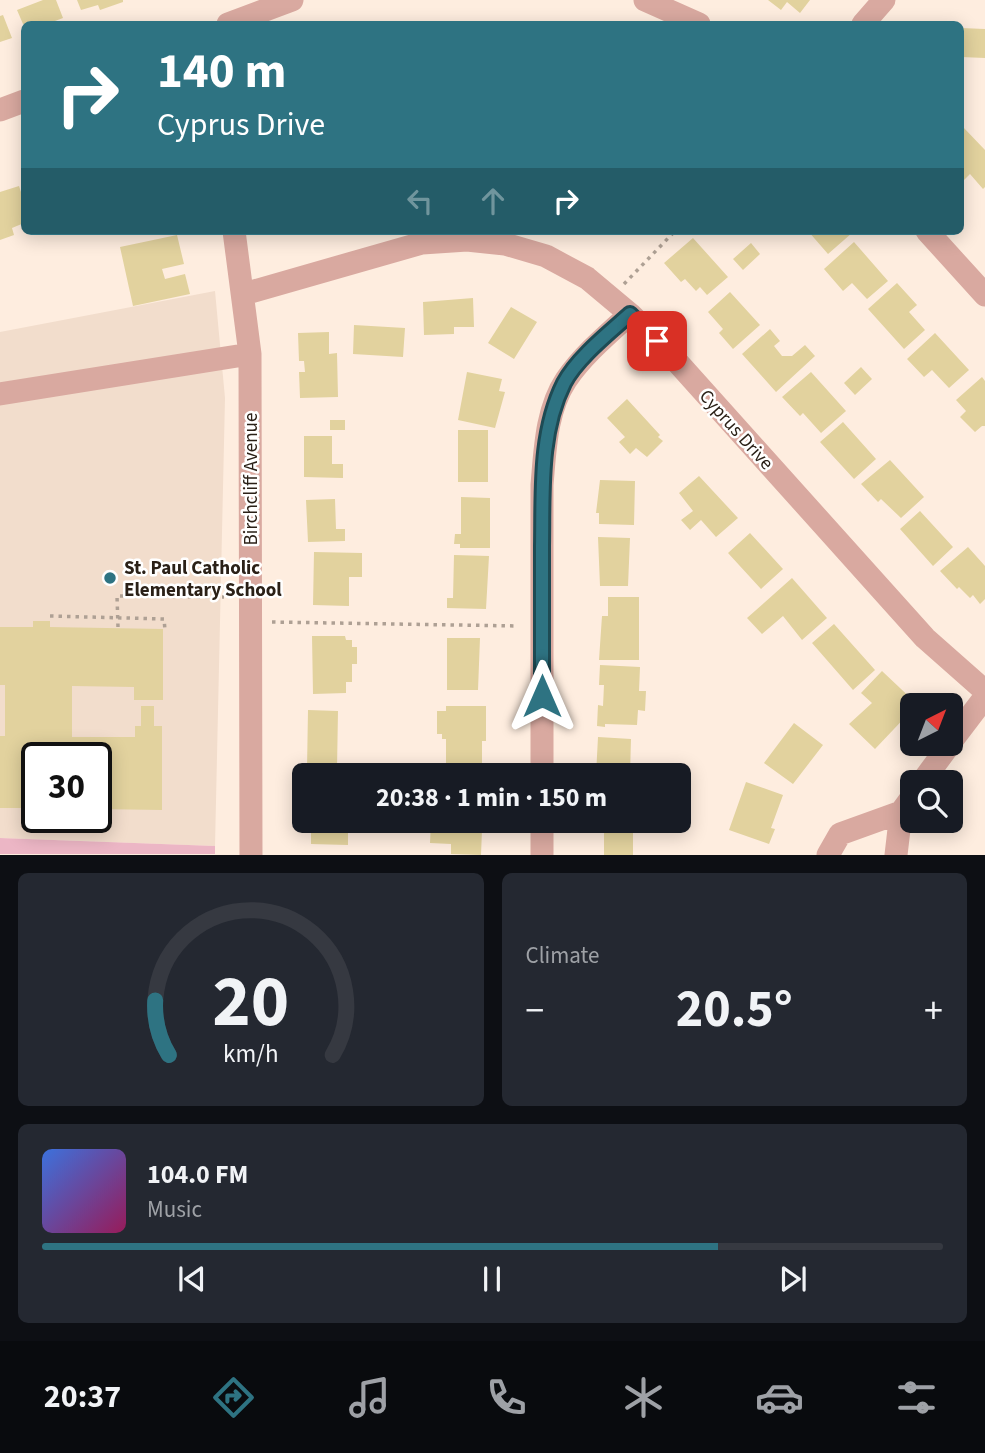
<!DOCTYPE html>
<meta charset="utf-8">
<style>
body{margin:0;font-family:"Source Sans 3",sans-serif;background:#242831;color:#f1f3f6;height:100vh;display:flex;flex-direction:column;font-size:26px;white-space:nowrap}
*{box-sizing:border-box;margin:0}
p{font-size:23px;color:#9ea1a6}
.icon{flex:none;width:38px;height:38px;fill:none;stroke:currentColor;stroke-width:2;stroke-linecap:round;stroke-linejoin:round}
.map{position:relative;height:855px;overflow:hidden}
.drawer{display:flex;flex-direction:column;gap:18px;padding:18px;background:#0d0f14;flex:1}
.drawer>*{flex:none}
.top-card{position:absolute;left:21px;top:21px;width:943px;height:214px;border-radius:10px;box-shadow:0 4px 18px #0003;background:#2e7382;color:#fff;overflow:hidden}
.needle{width:46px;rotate:42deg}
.buttons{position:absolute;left:900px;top:693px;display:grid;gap:14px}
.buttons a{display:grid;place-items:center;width:63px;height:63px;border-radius:10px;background:#171b24;box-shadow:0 4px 18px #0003;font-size:35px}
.speed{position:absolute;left:21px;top:742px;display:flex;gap:14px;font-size:35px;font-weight:700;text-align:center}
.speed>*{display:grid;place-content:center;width:91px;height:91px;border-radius:50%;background:#171b24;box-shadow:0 4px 18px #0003;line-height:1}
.speed .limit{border:4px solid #111;border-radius:10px;background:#fff;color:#111}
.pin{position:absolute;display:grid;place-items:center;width:60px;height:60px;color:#fff;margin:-30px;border-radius:14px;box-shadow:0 4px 10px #0006}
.me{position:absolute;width:77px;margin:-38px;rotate:0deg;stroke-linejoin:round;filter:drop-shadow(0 0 5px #0008)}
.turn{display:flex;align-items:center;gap:24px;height:147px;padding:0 21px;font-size:32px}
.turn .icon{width:91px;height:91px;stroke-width:2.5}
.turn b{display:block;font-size:49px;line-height:60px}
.lanes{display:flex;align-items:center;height:66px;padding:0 21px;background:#0003;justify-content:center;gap:35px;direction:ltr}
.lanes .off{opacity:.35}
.big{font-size:52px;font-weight:700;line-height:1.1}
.drawer .tile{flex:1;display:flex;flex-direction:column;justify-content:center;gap:10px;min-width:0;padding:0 24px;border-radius:10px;background:#242831}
.drawer .dial{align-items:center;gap:0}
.dial svg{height:182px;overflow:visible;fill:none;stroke:#363941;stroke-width:7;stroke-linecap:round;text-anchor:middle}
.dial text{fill:#f1f3f6;stroke:none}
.song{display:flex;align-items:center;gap:21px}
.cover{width:84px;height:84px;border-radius:10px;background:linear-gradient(135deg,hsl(220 70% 55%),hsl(330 70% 35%))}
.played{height:7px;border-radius:4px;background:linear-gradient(90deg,#2e7382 75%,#363941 75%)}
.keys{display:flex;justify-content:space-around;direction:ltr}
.heat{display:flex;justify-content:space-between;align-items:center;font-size:38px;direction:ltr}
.drawer .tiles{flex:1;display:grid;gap:18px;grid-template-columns:1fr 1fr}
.tile:last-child{grid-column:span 2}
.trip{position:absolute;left:292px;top:763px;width:399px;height:70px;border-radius:10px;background:#171b24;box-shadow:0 4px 18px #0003;font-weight:700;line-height:70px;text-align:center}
.menu{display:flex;height:112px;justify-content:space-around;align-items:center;background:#090b0e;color:#9ea1a6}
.menu .icon{width:49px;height:49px}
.menu .on{color:#2e7382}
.menu b{font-size:32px;color:#f1f3f6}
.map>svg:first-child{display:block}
.built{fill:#f2ddcc;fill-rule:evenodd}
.green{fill:#ecb6c5}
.building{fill:#e2d29e}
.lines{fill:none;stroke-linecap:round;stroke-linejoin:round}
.path{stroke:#aea094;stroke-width:3.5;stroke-dasharray:3.5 5;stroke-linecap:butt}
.minor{stroke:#d9a9a0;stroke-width:23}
.route-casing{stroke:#1e4b54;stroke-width:18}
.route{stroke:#2e7382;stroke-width:12}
.poi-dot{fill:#2e7382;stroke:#fff;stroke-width:2.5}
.labels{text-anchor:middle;stroke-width:5;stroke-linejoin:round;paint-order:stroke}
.street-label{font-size:19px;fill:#2a2017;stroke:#fff}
.poi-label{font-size:19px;font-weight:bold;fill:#2a2017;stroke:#fff;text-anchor:start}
</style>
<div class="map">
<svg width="985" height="855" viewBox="0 0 985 855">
<rect width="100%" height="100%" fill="#feeddf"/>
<path class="built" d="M 215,291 L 225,398 L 215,846 L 0,838 L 0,332 ZM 37,758 L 96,758 L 96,817 L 37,817 Z"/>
<path class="green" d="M 0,838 L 215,846 L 215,854 L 0,854 Z"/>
<path class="building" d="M 43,0 L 56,0 L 63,18 L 47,24 L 23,24 L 17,10 Z
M 77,0 L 123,0 L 123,2 L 100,10 L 98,5 L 81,10 Z
M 768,0 L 810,0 L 800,13 L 787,2 L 781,10 Z
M 3,15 L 12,38 L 0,42 L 0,16 Z
M 961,28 L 985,29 L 985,58 L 961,57 Z
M 963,127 L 985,150 L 985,187 L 983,189 L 970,174 L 963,181 L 961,178 L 961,129 Z
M 19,186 L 24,201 L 24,223 L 12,228 L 14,235 L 0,240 L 0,192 Z
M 808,231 L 851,231 L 852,233 L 828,254 Z
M 177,235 L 184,264 L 162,269 L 165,279 L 185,274 L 190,294 L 133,306 L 120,247 Z
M 693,238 L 728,277 L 707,295 L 700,287 L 696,291 L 685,279 L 681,282 L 664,263 Z
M 854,242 L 888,281 L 867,299 L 852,283 L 843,291 L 824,269 Z
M 751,243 L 760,254 L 743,270 L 733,259 Z
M 897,283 L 917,305 L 909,312 L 925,330 L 904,349 L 868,309 Z
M 730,292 L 760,325 L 733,349 L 719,333 L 723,329 L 708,312 Z
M 473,298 L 474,327 L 454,327 L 454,334 L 424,335 L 423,302 Z
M 511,307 L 537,322 L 514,359 L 488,343 Z
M 354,325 L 405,328 L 403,357 L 353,354 Z
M 770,329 L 780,341 L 774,346 L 782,356 L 792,356 L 805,345 L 815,356 L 776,392 L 742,354 Z
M 329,332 L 329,354 L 337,353 L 338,397 L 300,398 L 299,372 L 305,372 L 304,361 L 299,361 L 298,333 Z
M 935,333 L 969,370 L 949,388 L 932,370 L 924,377 L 907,359 Z
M 861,367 L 872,379 L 855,395 L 844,383 Z
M 467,372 L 502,379 L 499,391 L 505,392 L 495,428 L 458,420 Z
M 811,372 L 846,411 L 821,433 L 803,413 L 800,416 L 782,397 Z
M 982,377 L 985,381 L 985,426 L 982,426 L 975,432 L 960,417 L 966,411 L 956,400 Z
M 627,399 L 660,435 L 658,437 L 663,441 L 647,457 L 636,448 L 630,454 L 619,442 L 625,437 L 607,418 Z
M 330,420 L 345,420 L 345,430 L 330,430 Z
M 843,422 L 876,459 L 854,479 L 820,442 Z
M 458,430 L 488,430 L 488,482 L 458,482 Z
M 304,436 L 332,436 L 332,464 L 343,464 L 343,478 L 304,477 Z
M 890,460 L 924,497 L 901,518 L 881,499 L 878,502 L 861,484 Z
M 699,476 L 738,518 L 716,537 L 701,520 L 690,530 L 681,520 L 693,511 L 679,493 Z
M 600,480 L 635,481 L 634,525 L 599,524 L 599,513 L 596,513 Z
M 461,497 L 490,498 L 490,548 L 460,548 L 460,544 L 454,544 L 455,534 L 461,534 Z
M 335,499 L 336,529 L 345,529 L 345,541 L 308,542 L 306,500 Z
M 920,511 L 953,547 L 933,566 L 900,529 Z
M 750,533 L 783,569 L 761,589 L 728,553 Z
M 598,537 L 630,538 L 628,586 L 600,586 Z
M 968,547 L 985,566 L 985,599 L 980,604 L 973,595 L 970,598 L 959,587 L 957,589 L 940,571 Z
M 314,552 L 362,553 L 362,577 L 349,577 L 349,606 L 313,605 Z
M 454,555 L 489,556 L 486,609 L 447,608 L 447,598 L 453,598 Z
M 792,578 L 827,618 L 802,640 L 783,616 L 762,634 L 747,618 Z
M 608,597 L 639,597 L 639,660 L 599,660 L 602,616 L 608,616 Z
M 33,621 L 50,621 L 50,627 L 163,629 L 163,700 L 134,700 L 134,687 L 72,686 L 72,737 L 135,737 L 135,726 L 141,726 L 141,706 L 154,706 L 154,726 L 162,726 L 162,810 L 96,809 L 96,758 L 37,758 L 37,808 L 0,808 L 0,736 L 5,736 L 5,685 L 0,685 L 0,627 L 33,627 Z
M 834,624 L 875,670 L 853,690 L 812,643 Z
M 312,636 L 345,636 L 346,640 L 352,640 L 352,647 L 357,647 L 357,664 L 352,664 L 352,682 L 346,682 L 346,693 L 313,694 Z
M 447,638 L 480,638 L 478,690 L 447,690 Z
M 600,665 L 640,667 L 639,691 L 646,691 L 645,711 L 638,710 L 637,725 L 605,724 L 605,727 L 597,726 L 598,705 L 603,706 L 604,685 L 599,685 Z
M 882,671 L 918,705 L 912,705 L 912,710 L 875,749 L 849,724 L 872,703 L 861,693 Z
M 446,706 L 486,706 L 486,741 L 482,741 L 482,766 L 477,766 L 477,775 L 446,775 L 446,739 L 442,739 L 442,734 L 437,734 L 437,711 L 446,711 Z
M 308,710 L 338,711 L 337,769 L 307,769 Z
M 794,723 L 823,745 L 793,784 L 764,763 Z
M 598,737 L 631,739 L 630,775 L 596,775 Z
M 746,782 L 783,795 L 771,828 L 775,829 L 769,844 L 729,830 Z
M 311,821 L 348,821 L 348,845 L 311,844 Z
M 431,821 L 465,821 L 464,829 L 482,830 L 481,855 L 451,854 L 451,844 L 430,843 Z
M 604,821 L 633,821 L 633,855 L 604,855 Z"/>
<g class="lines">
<path class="path" d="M 624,284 L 675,231
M 50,616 L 164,619 L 165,630
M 272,622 L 518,626
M 118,627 L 117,596 L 224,597"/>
<path class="minor" d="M 645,0 L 699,24
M 228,24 L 292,0
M 863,24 L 884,0
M 0,110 L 24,101
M 234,231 L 250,354 L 251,855
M 927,231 L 985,295
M 244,294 L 422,243 L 467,240 L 505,244 L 546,256 L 587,278 L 630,314 L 670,354 L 925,638 L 985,691
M 0,394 L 250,354
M 950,743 L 985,697
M 542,775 L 542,485 C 545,451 546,410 566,380 C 583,355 608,334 630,314
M 922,782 L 950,744
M 542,855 L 542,821
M 828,855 L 840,834 L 901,812
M 896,855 L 901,812 L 912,797"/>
</g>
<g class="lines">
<defs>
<path id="route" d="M 542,696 C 542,646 542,596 542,546 C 543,492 539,433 564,383 C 577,358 610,332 630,314 L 657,341"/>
</defs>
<use href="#route" class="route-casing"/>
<use href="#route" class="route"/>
</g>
<circle class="poi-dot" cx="110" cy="578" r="7"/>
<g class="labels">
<g class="street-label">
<text transform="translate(737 429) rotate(48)" y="7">Cyprus Drive</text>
<text transform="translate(250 479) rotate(-90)" y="7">Birchcliff Avenue</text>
</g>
<g class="poi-label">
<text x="124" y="574">St. Paul Catholic<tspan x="124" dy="22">Elementary School</tspan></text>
</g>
</g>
</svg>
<div class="buttons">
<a><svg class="needle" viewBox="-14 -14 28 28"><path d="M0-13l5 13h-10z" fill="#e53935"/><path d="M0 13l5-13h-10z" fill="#9ea1a6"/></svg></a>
<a><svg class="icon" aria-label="search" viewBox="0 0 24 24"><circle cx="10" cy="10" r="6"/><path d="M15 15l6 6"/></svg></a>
</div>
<div class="speed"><div class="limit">30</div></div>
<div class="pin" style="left:657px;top:341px;background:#d93025"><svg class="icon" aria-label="arrive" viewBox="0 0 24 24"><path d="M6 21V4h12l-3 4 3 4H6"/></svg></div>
<svg class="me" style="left:542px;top:696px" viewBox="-20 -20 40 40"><path d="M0-17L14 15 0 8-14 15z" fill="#2e7382" stroke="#fff" stroke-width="4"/></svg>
<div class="trip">20:38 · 1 min · 150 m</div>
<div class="top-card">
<div class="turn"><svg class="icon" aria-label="right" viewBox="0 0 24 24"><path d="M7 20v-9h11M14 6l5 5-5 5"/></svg><div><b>140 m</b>Cyprus Drive</div></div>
<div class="lanes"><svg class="icon off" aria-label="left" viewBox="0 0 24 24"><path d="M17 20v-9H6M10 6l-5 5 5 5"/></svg><svg class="icon off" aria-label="ahead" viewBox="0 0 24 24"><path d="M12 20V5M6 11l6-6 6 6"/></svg><svg class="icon" aria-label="right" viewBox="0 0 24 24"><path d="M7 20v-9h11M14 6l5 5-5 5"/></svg></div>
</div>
</div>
<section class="drawer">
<div class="tiles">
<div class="tile dial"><svg viewBox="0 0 100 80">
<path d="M14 69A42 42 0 1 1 86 69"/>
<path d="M14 69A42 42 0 0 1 8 45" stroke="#2e7382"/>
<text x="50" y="56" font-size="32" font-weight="700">20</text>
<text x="50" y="72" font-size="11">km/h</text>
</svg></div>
<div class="tile"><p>Climate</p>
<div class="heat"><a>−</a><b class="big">20.5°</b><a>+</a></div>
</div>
<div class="tile">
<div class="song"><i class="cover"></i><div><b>104.0 FM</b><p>Music</p></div></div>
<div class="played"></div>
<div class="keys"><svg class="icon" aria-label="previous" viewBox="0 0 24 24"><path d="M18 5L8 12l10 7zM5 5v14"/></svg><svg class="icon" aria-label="pause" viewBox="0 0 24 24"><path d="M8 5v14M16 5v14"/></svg><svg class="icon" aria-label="next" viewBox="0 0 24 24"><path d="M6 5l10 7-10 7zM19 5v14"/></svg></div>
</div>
</div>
</section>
<nav class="menu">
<b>20:37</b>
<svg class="icon on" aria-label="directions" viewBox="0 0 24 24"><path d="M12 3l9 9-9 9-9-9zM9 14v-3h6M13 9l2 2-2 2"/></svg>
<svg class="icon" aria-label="music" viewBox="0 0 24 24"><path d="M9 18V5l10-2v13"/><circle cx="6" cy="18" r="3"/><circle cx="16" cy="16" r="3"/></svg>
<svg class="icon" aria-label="phone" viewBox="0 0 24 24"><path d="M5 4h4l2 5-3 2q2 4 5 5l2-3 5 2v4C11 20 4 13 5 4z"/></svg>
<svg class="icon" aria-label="climate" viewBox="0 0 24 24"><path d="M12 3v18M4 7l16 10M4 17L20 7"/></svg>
<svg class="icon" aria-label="car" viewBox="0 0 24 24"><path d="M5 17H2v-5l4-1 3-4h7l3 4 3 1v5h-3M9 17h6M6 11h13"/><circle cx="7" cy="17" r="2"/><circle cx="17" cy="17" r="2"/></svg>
<svg class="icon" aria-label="filters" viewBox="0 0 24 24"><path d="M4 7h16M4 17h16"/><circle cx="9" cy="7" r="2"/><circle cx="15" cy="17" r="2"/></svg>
</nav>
